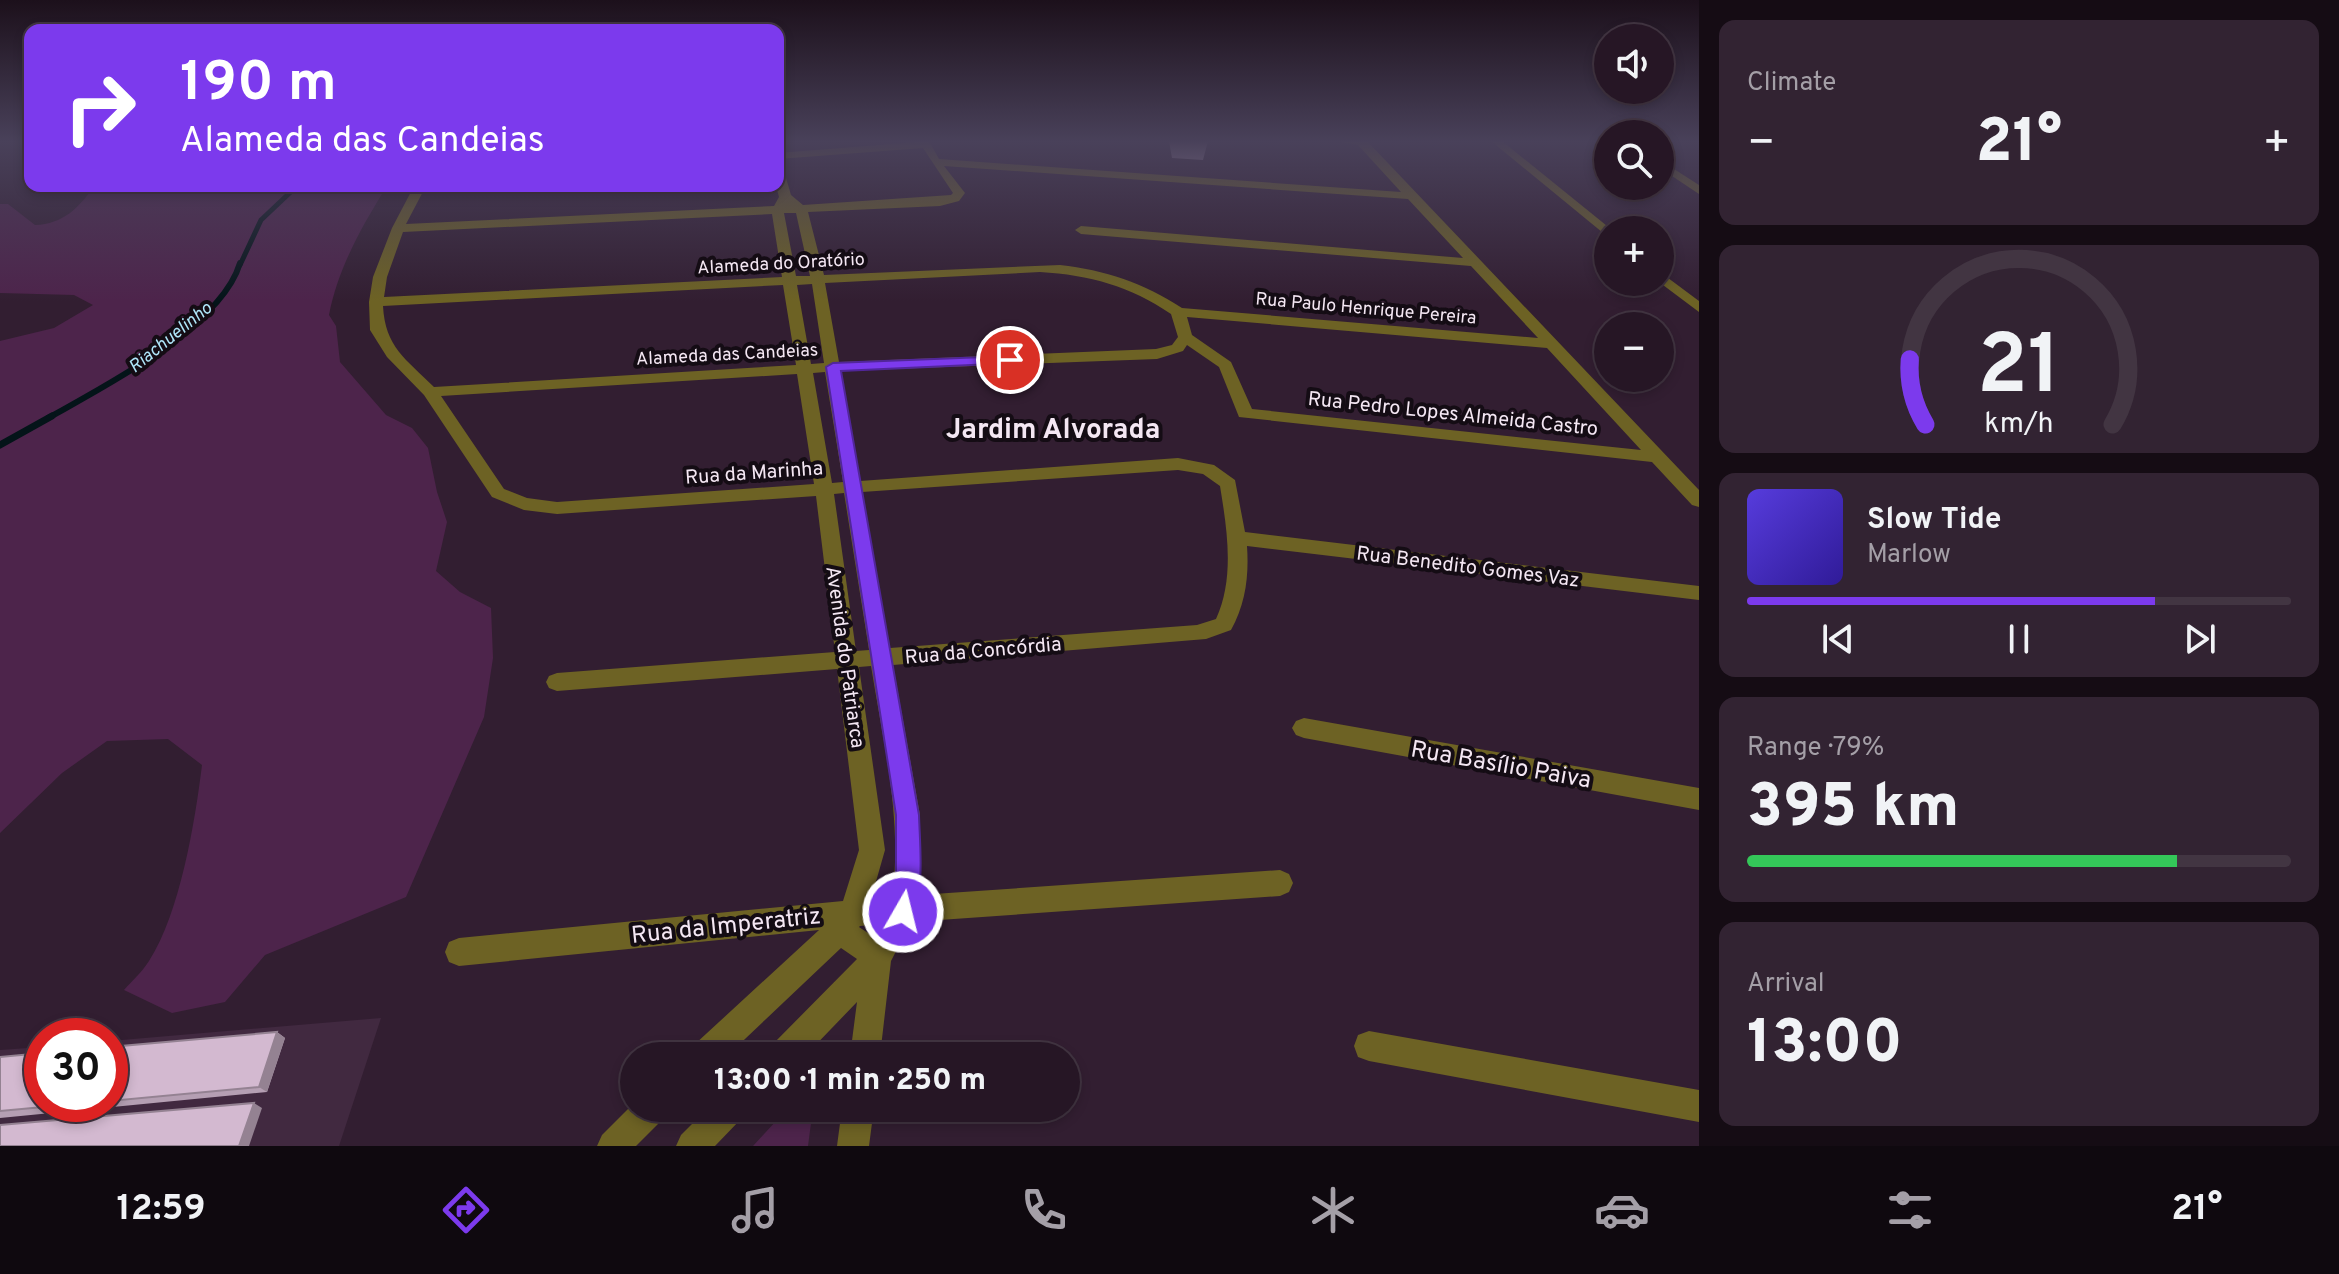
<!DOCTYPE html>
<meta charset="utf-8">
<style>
body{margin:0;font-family:Overpass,sans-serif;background:#322332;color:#f1f3f6;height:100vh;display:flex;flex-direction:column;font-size:30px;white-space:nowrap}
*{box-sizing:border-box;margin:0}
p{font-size:26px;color:#a49fa7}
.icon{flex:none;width:44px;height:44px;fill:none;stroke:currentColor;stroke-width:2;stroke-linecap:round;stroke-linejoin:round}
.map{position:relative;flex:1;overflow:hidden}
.panel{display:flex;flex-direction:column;gap:20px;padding:20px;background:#150c14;width:640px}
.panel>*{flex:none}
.hud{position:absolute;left:24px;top:24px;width:760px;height:168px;border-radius:16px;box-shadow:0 4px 12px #0003,0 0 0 2px #423542;background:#7c3aed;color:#fff;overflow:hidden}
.buttons{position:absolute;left:1594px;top:24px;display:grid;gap:16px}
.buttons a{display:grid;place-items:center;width:80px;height:80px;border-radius:50%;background:#261625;box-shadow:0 4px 12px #0003,0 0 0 2px #423542;font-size:40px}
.speed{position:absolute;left:24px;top:1018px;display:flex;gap:16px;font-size:40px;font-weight:700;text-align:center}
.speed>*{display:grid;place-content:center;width:104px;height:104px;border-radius:50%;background:#261625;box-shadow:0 4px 12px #0003,0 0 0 2px #423542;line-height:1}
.speed .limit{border:12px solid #d22;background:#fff;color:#111}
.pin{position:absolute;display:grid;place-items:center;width:68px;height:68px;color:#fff;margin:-34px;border:4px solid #fff;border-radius:50%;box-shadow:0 2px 8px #0007}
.me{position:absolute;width:88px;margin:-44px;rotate:8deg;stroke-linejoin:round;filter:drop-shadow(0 0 6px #0008)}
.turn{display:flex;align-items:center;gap:28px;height:168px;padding:0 24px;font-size:36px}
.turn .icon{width:104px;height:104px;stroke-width:2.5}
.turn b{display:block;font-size:56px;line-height:68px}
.big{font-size:60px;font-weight:800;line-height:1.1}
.panel .card{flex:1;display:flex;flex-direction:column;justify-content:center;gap:12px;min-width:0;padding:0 28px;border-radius:16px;background:#322332}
.panel .dial{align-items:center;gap:0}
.dial svg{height:208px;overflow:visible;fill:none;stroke:#423542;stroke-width:7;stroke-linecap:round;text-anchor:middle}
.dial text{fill:#f1f3f6;stroke:none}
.song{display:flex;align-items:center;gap:24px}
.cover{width:96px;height:96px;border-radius:12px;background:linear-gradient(135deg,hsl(250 70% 55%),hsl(250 70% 35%))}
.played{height:8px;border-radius:4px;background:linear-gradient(90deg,#7c3aed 75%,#423542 75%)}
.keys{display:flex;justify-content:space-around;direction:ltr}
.heat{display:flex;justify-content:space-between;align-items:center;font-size:44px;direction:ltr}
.charge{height:12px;border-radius:6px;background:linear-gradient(90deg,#34c759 79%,#423542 0)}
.trip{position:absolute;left:620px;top:1042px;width:460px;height:80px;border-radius:40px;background:#261625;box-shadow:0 4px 12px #0003,0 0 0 2px #423542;font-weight:800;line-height:80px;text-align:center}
.menu{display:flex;height:128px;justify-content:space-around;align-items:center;background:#0f090f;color:#a49fa7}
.menu .icon{width:56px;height:56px}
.menu .on{color:#7c3aed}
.menu b{font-size:36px;color:#f1f3f6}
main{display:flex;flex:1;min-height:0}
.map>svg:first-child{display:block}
.built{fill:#412940}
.green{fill:#4d244b}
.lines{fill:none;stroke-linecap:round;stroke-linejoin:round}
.stream-far2{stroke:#041419;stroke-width:5}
.stream-far1{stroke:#041419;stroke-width:6}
.stream{stroke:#041419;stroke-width:7}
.street{fill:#6d6224;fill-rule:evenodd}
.wall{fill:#b59fb3}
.shaded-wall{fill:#948292}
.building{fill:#d3b9d0;stroke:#948292;stroke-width:2}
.route{fill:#7c3aed;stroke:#51269a;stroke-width:2}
.labels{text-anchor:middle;stroke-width:8;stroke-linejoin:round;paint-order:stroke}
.far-street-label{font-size:18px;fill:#f4e7f3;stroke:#140c14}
.far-water-label{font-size:18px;font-style:italic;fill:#afe6f9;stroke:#140c14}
.street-label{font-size:20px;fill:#f4e7f3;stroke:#140c14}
.near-street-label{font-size:24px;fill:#f4e7f3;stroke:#140c14}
.district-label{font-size:28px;font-weight:bold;fill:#f4e7f3;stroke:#140c14}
</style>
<main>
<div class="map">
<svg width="1699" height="1146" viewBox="0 0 1699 1146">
<rect width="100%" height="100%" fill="#321e31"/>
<path class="built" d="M 381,1018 L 339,1146 L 0,1146 L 0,1050 L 42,1047 L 42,1104 L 110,1104 L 110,1041 Z"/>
<path class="green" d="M 94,186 L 387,186 C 362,226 338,268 329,315 L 336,326 L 340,362 L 386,415 L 412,428 L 428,448 L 437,492 L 447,522 L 436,571 L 460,592 L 491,608 L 493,658 L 484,717 L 406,897 L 265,955 L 225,1002 L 172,1013 L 124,990 C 132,981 142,972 149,961 C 180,913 195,822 202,765 L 168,739 L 107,741 L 62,773 L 0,833 L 0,341 L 54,328 L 93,305 L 74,295 L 0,293 L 0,204 L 8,204 L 35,225 C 63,224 79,208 94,186 Z
M 788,1108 L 813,1108 L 808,1146 L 753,1146 Z"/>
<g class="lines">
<path class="stream-far2" d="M 240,265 L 261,220 L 297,186"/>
<path class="stream-far1" d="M 48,418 C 105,386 221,327 240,263"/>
<path class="stream" d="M 0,445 L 52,416"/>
<path class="street" d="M 929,141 L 939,159 L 1401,192 L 1358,145 L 1334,141 L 1367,141 L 1699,490 L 1699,507 L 1692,505 L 1652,462 L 1239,417 L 1219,367 L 1187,345 L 1183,351 L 1157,359 L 841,371 L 860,481 L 1178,458 L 1214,465 L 1235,480 L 1245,532 L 1699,586 L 1699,600 L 1247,546 C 1249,575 1246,603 1231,630 L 1206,639 L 893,665 L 920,815 L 919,895 L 1280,870 L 1289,874 L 1293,883 L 1289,892 L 1280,896 L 911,922 L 891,961 L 880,1056 L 850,1056 L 857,1002 L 805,1056 L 768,1056 L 772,1045 L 857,959 L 841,948 L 727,1056 L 690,1056 L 694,1045 L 819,930 L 459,966 L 449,962 L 445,952 L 449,942 L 459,938 L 843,901 L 859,850 L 837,669 L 557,691 L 549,688 L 546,682 L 549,676 L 557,673 L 835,652 L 816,496 L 557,514 L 524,510 L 492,497 L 424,395 L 387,357 L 370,330 L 369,302 L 373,277 L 392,228 L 414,186 L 426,186 L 406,224 L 774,206 L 779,197 L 776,186 L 778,168 L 784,171 L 791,195 L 803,205 L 951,195 L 953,193 L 923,148 L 778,159 L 778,153 ZM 944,166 L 1408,199 L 1463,258 L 1081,226 L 1075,230 L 1081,234 L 1471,266 L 1538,338 L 1182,308 C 1144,283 1105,270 1060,265 L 824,275 L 808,212 L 940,206 L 959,201 L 965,193 ZM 784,213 L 796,213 L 810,276 L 796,276 ZM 772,214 L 782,277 L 384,297 L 387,277 L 403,232 ZM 1040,272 C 1090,275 1130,286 1171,314 L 1178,337 L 1172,345 L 1156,349 L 839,362 L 825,283 ZM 812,284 L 824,363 L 811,364 L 797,285 ZM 783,285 L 796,365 L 434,387 C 406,359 385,347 383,306 ZM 1187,317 L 1547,348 L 1641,450 L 1252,409 L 1231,362 L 1192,335 ZM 825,372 L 843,482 L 832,483 L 813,373 ZM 797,374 L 814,484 L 557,502 L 527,498 L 504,489 L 441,396 ZM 1178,470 L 1203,474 L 1220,486 C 1227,529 1235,578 1216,619 L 1197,625 L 890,648 L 862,492 ZM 844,493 L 869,650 L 856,651 L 834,494 ZM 871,666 C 883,742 903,820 892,897 L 871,899 L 885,850 L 859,667 ZM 882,924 L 874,937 L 859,927 L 860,926 Z
M 1491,141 L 1502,141 L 1612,230 L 1608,230 L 1608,237 Z
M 1660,160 L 1699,185 L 1699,194 L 1660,168 Z
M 1660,272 L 1699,301 L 1699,312 L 1659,282 Z
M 1304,718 L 1699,788 L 1699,810 L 1304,738 L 1296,735 L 1292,728 L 1296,721 Z
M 1369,1031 L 1699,1090 L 1699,1122 L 1369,1061 L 1358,1057 L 1354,1046 L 1358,1035 Z
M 634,1103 L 634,1108 L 668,1108 L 663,1119 L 636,1146 L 597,1146 L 602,1135 Z
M 708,1108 L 746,1108 L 741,1119 L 715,1146 L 676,1146 L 681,1135 Z
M 842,1108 L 874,1108 L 869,1146 L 837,1146 Z"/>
</g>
<path class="wall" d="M 1169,141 L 1208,141 L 1203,160 L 1172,158 Z
M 277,1032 L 285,1038 L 267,1092 L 0,1118 L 0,1057 L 42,1104 L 110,1104 L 110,1047 Z"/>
<path class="shaded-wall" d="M 277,1032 L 285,1038 L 267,1092 L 259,1087 Z
M 254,1103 L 262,1108 L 249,1146 L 239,1146 Z"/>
<path class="building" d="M 277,1032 L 259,1087 L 110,1101 L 110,1047 Z
M 42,1053 L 42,1104 L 76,1104 L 0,1111 L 0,1057 Z
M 254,1103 L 239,1146 L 0,1146 L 0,1125 Z"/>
<linearGradient id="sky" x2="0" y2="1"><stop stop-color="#1c101b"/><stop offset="0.47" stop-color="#49415a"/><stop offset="1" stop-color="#49415a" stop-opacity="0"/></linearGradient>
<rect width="1699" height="301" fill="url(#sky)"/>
<path class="route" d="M 1010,356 L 1017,360 L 1015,363 L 841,371 L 919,815 C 920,849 925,888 911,920 L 903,924 L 894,920 L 890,912 L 896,875 L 896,815 L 826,367 L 833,363 Z"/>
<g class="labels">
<g class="far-street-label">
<text transform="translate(781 263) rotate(-3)" y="6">Alameda do Oratório</text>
<text transform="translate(1366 308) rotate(5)" y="6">Rua Paulo Henrique Pereira</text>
<text transform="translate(727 354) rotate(-3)" y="6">Alameda das Candeias</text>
</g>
<g class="far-water-label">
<text transform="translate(170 337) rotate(-39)" y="6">Riachuelinho</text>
</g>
<g class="street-label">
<text transform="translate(1453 413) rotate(6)" y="7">Rua Pedro Lopes Almeida Castro</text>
<text transform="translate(754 472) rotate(-4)" y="7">Rua da Marinha</text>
<text transform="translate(1468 566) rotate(7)" y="7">Rua Benedito Gomes Vaz</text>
<text transform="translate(983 650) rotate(-5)" y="7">Rua da Concórdia</text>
<text transform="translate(846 657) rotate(82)" y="7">Avenida do Patriarca</text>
</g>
<g class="near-street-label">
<text transform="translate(1501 764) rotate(10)" y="8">Rua Basílio Paiva</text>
<text transform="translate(726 925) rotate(-6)" y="8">Rua da Imperatriz</text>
</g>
<g class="district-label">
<text x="1053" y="438">Jardim Alvorada</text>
</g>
</g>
</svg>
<div class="buttons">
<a><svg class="icon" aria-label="sound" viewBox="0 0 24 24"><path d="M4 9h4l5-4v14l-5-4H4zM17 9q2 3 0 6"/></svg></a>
<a><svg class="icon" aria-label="search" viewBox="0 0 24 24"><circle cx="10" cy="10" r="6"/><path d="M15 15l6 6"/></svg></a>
<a>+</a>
<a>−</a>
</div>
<div class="speed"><div class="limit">30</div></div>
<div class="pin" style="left:1010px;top:360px;background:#d93025"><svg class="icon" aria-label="arrive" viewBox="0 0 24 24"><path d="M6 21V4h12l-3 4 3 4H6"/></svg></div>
<svg class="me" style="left:903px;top:912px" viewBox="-20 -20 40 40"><circle r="17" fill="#7c3aed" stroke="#fff" stroke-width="3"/><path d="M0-11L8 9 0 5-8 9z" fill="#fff"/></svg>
<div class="trip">13:00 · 1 min · 250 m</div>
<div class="hud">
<div class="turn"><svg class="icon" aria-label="right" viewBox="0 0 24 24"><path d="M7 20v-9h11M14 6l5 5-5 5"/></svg><div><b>190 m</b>Alameda das Candeias</div></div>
</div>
</div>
<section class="panel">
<div class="card"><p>Climate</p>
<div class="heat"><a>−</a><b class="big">21°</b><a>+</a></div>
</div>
<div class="card dial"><svg viewBox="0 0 100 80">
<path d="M14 69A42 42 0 1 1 86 69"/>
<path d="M14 69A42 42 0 0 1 8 44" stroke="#7c3aed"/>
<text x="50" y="56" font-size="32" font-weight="700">21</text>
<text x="50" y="72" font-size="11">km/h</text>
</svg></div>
<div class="card">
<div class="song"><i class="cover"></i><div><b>Slow Tide</b><p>Marlow</p></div></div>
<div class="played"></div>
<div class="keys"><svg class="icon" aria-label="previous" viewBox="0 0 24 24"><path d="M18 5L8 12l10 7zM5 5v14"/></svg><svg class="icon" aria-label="pause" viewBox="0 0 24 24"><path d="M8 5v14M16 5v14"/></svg><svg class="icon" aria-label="next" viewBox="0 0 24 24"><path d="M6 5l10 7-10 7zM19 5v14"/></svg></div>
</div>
<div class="card"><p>Range · 79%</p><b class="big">395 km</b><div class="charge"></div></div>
<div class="card"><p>Arrival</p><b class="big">13:00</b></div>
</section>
</main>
<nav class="menu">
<b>12:59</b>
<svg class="icon on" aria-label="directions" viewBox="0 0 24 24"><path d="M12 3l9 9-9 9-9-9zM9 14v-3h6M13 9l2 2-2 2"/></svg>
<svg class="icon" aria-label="music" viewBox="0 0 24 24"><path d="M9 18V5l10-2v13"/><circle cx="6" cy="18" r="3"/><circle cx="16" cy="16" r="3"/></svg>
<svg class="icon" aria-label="phone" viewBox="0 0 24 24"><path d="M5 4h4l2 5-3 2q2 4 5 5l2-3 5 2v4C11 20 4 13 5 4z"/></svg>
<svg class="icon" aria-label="climate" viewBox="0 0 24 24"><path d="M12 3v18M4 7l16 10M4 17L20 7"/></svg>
<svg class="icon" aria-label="car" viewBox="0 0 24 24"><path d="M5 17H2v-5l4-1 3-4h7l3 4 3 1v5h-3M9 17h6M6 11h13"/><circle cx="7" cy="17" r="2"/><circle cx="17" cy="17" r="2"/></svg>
<svg class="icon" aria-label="filters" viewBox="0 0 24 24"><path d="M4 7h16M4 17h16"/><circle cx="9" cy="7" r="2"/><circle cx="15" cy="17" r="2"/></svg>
<b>21°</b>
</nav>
